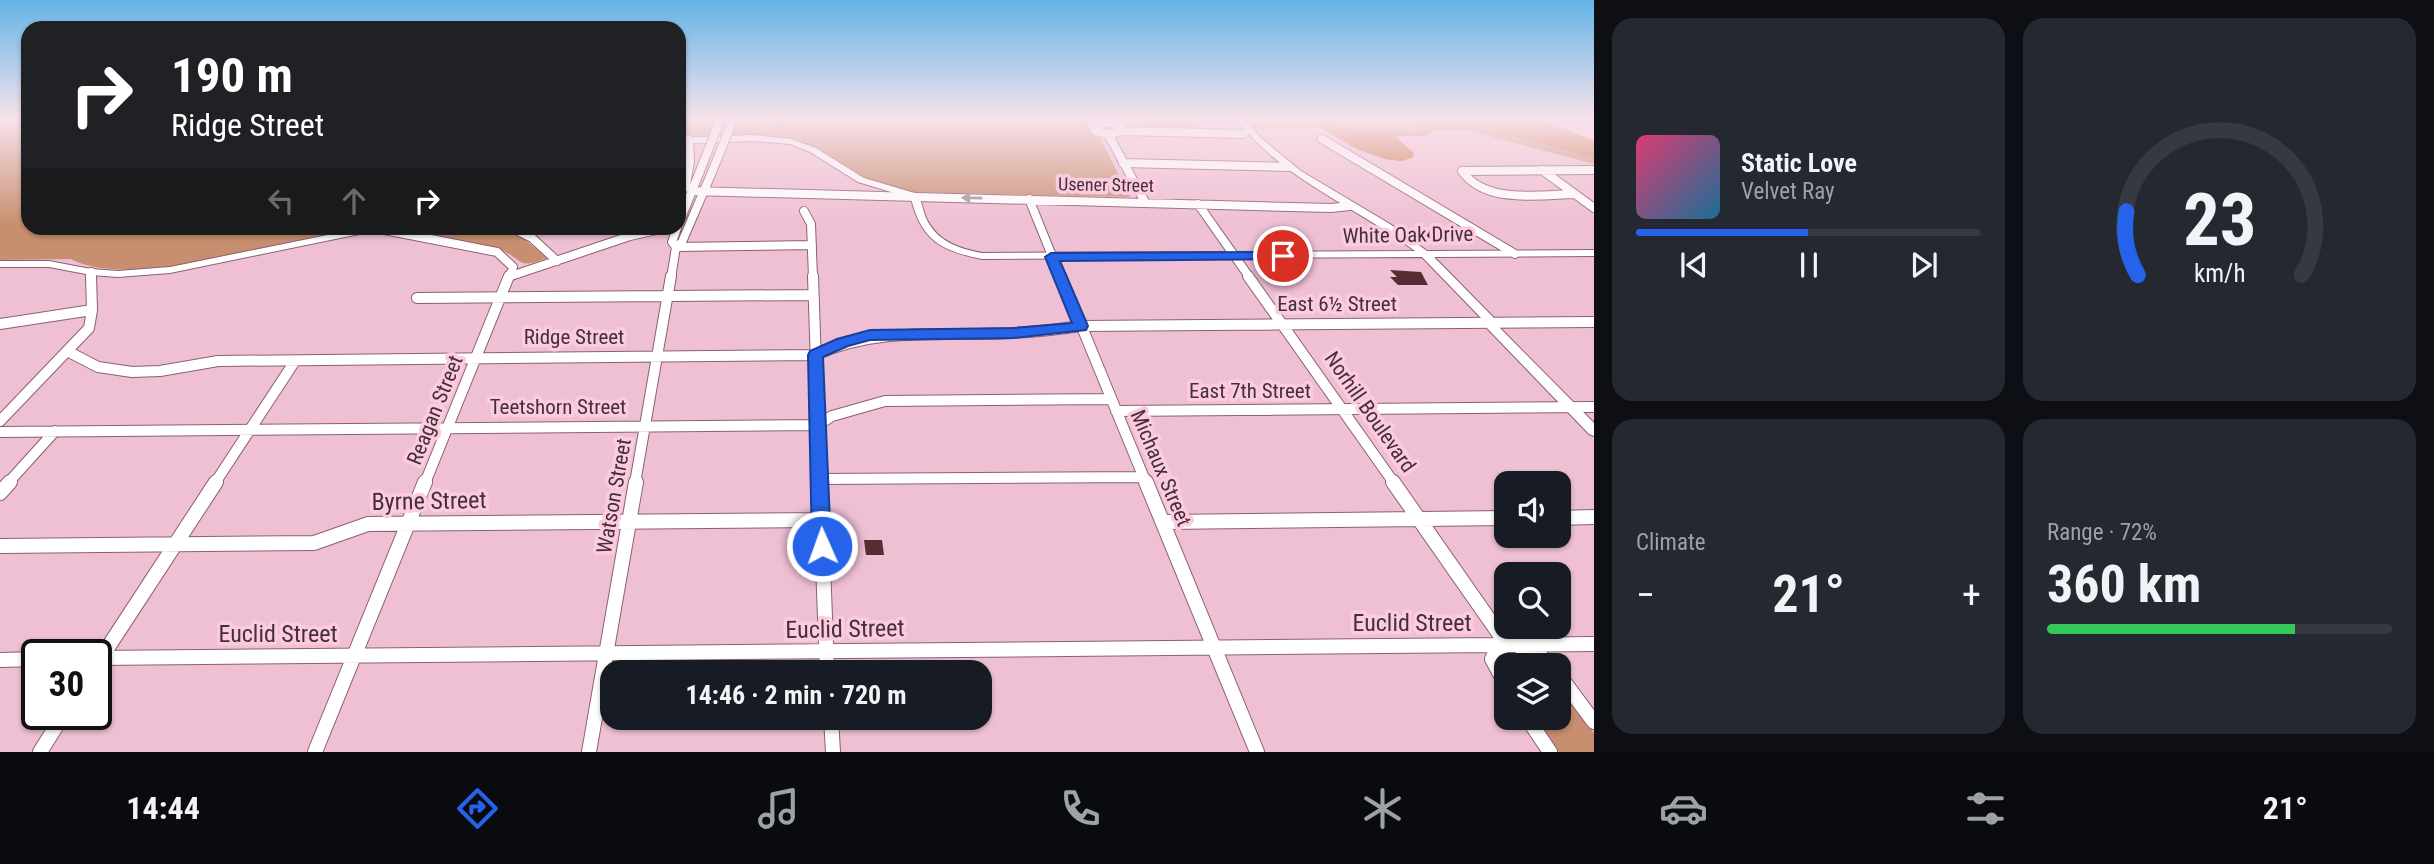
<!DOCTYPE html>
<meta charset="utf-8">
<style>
body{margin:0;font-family:"Roboto Condensed",sans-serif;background:#242831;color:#f1f3f6;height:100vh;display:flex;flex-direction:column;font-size:26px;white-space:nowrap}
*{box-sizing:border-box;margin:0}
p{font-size:23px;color:#9ea1a6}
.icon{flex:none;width:38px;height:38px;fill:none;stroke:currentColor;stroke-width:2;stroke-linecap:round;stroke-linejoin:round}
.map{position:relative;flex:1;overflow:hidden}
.sheet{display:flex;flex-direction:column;gap:18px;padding:18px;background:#0d0f14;width:840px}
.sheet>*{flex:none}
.hud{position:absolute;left:21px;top:21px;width:665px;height:214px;border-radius:21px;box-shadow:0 2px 5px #0004;background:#202124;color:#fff;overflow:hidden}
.buttons{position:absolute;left:1494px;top:471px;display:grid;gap:14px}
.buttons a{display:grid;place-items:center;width:77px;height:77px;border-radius:14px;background:#171b24;box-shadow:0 2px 5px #0004;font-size:35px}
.speed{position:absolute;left:21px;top:639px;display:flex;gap:14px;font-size:35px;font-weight:700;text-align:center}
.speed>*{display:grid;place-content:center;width:91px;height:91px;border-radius:50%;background:#171b24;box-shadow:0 2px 5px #0004;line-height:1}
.speed .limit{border:4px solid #111;border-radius:10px;background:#fff;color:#111}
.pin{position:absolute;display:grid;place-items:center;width:60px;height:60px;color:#fff;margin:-30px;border:4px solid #fff;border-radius:50%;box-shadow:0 2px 7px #0007}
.me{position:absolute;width:77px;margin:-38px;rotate:358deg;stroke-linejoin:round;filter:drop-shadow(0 0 5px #0008)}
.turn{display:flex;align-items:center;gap:24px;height:147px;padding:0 35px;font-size:32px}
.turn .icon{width:91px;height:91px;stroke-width:2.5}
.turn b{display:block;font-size:49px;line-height:60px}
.lanes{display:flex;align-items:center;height:66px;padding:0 35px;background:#0003;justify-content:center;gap:35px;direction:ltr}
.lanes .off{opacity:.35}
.big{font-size:52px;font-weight:700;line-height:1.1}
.sheet .card{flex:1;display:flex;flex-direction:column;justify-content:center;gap:10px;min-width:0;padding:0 24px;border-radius:21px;background:#242831}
.sheet .dial{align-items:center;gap:0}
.dial svg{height:182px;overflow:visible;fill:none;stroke:#363941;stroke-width:7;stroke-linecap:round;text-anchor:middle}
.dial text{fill:#f1f3f6;stroke:none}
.song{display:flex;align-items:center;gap:21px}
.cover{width:84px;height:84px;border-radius:10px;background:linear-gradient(135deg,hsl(340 70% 55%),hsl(200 70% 35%))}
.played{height:7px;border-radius:4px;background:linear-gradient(90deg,#2563eb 50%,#363941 50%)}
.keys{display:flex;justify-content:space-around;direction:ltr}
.heat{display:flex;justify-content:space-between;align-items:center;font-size:38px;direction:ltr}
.charge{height:10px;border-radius:5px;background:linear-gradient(90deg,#34c759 72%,#363941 0)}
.sheet .tiles{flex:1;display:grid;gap:18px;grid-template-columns:repeat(2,1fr)}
.trip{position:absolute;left:600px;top:660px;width:392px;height:70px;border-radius:21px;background:#171b24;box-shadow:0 2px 5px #0004;font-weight:700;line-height:70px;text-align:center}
.dock{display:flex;height:112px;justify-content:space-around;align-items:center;background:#090b0e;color:#9ea1a6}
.dock .icon{width:49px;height:49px}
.dock .on{color:#2563eb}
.dock b{font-size:32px;color:#f1f3f6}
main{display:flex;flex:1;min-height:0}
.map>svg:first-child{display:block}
.green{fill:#c78f6f}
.forest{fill:#c8733d}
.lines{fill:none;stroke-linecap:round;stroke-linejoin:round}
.stream{stroke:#3bb3e6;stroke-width:2}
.building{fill:#562d33}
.minor-far2-casing{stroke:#8b6073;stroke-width:10}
.minor-far1-casing{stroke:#8b6073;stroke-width:12}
.minor-casing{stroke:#8b6073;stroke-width:16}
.major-casing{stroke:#8b6073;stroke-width:2}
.minor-far2{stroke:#fff;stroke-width:8}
.minor-far1{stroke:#fff;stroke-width:10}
.minor{stroke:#fff;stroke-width:14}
.major{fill:#fff;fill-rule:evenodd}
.minor-bridge-casing{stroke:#8b6073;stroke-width:10;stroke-linecap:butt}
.minor-bridge{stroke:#fff;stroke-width:8}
.oneway{fill:#a1989c}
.route{fill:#2563eb;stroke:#184099;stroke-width:2}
.labels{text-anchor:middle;stroke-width:7;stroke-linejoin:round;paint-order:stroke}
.far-street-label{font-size:18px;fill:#433038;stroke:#fdcbe0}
.street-label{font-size:21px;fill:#433038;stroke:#fdcbe0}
.near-street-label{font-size:24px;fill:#433038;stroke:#fdcbe0}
</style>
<main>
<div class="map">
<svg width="1594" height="752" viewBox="0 0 1594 752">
<rect width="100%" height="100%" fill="#efbfd3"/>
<path class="green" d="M 13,120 L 28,120 L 28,228 L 360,228 C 293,242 131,291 71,259 L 0,260 L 0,128 Z
M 679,120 L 716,120 L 709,137 L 679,140 Z
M 738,120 L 1195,120 L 1191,131 L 1116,128 L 1099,136 L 1130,197 L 909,192 L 867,179 L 819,149 L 801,142 L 771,137 L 731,136 Z
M 1243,120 L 1537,120 L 1594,141 L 1594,164 L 1466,130 L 1435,130 L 1426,136 L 1395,136 L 1414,155 L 1403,161 L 1385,159 L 1357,149 L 1319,127 L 1256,129 L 1249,127 Z
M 395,228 L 500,228 L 517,233 L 547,258 C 515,270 526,260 499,249 Z
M 1559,685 L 1594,733 L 1594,752 L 1559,752 L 1536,718 L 1559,718 Z"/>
<path class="forest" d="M 1436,120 L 1447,120 L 1468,129 L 1435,130 L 1426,136 L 1395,136 L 1414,153 L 1412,158 L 1400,161 L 1385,159 L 1357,149 L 1319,127 L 1380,130 L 1409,135 L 1424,132 L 1423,124 Z
M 1455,120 L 1537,120 L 1591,139 L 1594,141 L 1594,158 Z"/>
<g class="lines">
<path class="stream" d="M 774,120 L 782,126"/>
</g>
<path class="building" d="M 1418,227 L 1452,237 L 1452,239 L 1435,240 L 1413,232 Z
M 1390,270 L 1421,272 L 1428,285 L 1398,285 L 1390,277 L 1397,277 Z
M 864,540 L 882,540 L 884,555 L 866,555 Z"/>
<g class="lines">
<defs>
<path id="minor-far2" d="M 1108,134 L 1095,131 L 1092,125 L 1107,122 L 1122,127 L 1122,131
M 1322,139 L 1515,254
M 689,140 L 690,161 L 686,185 L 692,191
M 1123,163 L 1289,167
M 1542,170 L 1594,208
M 1462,171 L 1594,170
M 1462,171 C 1485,204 1538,195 1574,194
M 692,191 L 1331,208 L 1350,206
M 1029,199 L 1061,278
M 1145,202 L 1108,134 L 1122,131 L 1244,134
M 1198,204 L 1250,278
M 804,211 L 811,224 L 813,278
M 679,223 L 700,171
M 374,228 L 497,252 L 513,267 L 509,278
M 512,228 L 532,238 L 557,261
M 676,247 L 812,245
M 676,247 L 682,242 L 712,172
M 91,272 L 91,278
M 511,276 L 630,236 L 665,228
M 671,278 L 676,247 L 672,242 L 677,228"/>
<path id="minor-far1" d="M 813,276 L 820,483
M 1061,276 L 1146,483
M 1248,276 L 1394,483
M 417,298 L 813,295
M 0,324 L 92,310
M 69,352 L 98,367 L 132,372 L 160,371 L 218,361 L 815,355 C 868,331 922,334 979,334 C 1013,334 1047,331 1081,326 L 1594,322
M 1116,411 L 1594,407
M 0,421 L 89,328 L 92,310 L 91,276
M 0,432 L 818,425 L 832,416 L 885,401 L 1111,399
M 820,479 L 1144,477
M 8,483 L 55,431
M 215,483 L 295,361
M 425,483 L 509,276
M 635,483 L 671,276"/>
<path id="minor" d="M 820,482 L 827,672
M 1146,482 L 1257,752
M 1393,482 L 1507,645
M 0,493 L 10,482
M 1559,518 L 1594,517
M 1163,522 L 1507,518
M 0,546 L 314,543 L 368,524 L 821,520
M 1504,646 L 1497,649 L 1492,659 L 1507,687
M 1520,647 L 1539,655 L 1551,665
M 96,658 L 1594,644
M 0,660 L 37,659
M 99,661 L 216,482
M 1559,675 L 1594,722
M 831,718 L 833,752
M 1527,718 L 1550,752
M 40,752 L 64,714
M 315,752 L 425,482
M 589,752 L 636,482"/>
<path id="major" d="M 0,120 L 10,120 L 0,125 Z
M 1237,120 L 1245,120 L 1261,138 L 1301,171 L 1390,224 L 1427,251 L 1594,250 L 1594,256 L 1434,257 L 1493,317 L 1494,322 L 1594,423 L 1594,436 L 1589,434 L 1484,325 L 1483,320 L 1422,257 L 982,259 C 941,251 921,240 911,198 L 858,182 L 810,152 L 790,144 L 753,141 L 679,144 L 679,138 L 753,135 L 791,139 L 816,148 L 864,178 L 918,194 C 922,202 923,212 927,220 C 938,242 960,249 982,253 L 1415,251 C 1355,206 1283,180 1237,120 Z
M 362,228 L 379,228 L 374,231 L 170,273 L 118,277 L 91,275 L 49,267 L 0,267 L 0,261 L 49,261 L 91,269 L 118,271 L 170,267 Z"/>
</defs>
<use href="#minor-far2" class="minor-far2-casing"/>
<use href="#minor-far1" class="minor-far1-casing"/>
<use href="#minor" class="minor-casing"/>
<use href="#major" class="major-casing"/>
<use href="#minor-far2" class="minor-far2"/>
<use href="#minor-far1" class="minor-far1"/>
<use href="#minor" class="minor"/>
<use href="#major" class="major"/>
<defs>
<path id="minor-bridge" d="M 700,171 L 720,120
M 712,172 L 733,120"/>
</defs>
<use href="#minor-bridge" class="minor-bridge-casing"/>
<use href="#minor-bridge" class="minor-bridge"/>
</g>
<defs><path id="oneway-solid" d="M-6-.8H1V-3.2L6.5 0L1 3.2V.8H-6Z" transform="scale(1.75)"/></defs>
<use class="oneway" href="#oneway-solid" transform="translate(972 198) rotate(-179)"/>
<linearGradient id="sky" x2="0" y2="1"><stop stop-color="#63b4e7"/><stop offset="0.53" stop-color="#f8e2eb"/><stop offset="1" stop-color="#f8e2eb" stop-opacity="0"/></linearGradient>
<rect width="1594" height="225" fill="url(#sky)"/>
<path class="route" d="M 1283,252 L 1287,253 L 1287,259 L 1060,261 L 1088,326 L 1086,330 L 1014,338 L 870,340 L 848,346 L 823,357 L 831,546 L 829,552 L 822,554 L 815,552 L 812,546 L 808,355 L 810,351 L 837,339 L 870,330 L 1014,328 L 1072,323 L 1045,257 L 1051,253 Z"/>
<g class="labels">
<g class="far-street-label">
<text transform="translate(1106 185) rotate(1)" y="6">Usener Street</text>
</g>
<g class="street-label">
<text transform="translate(1408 235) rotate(-1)" y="7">White Oak Drive</text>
<text x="1337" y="311">East 6½ Street</text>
<text x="574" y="344">Ridge Street</text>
<text x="1250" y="398">East 7th Street</text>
<text x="558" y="414">Teetshorn Street</text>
<text transform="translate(435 410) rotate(-68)" y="7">Reagan Street</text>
<text transform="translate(1370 412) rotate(55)" y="7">Norhill Boulevard</text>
<text transform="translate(1161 468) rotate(67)" y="7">Michaux Street</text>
<text transform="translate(614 496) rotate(-80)" y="7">Watson Street</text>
</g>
<g class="near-street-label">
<text transform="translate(429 501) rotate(-1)" y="8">Byrne Street</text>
<text x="1412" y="631">Euclid Street</text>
<text transform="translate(845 629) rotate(-1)" y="8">Euclid Street</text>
<text x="278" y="642">Euclid Street</text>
</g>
</g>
</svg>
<div class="buttons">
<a><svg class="icon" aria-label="sound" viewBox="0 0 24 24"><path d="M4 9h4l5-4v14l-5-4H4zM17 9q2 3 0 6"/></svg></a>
<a><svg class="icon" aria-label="search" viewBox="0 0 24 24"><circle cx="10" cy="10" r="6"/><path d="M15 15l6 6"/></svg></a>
<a><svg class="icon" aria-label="layers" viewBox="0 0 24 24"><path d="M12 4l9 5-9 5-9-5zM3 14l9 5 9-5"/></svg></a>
</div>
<div class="speed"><div class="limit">30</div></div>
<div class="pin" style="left:1283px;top:256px;background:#d93025"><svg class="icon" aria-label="arrive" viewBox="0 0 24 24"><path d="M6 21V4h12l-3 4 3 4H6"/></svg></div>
<svg class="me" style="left:822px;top:546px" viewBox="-20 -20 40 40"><circle r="17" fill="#2563eb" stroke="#fff" stroke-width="3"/><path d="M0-11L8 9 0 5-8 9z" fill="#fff"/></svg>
<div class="trip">14:46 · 2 min · 720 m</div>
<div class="hud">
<div class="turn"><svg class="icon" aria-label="right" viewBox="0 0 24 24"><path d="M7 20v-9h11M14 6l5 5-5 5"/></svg><div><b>190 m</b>Ridge Street</div></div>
<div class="lanes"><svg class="icon off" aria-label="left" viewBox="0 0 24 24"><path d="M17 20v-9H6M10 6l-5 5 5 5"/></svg><svg class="icon off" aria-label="ahead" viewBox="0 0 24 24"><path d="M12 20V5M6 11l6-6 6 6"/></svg><svg class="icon" aria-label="right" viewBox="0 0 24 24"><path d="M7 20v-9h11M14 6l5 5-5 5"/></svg></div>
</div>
</div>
<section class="sheet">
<div class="tiles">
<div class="card">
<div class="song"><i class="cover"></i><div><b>Static Love</b><p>Velvet Ray</p></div></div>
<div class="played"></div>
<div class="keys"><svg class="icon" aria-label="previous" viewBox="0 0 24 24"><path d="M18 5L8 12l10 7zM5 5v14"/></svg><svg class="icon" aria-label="pause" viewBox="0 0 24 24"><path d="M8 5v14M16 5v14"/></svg><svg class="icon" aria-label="next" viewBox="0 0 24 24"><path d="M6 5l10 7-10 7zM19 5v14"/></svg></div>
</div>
<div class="card dial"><svg viewBox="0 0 100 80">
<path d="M14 69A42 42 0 1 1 86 69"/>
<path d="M14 69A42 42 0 0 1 9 41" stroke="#2563eb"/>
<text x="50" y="56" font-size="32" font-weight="700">23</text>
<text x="50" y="72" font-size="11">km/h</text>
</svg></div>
<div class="card"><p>Climate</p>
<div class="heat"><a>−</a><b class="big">21°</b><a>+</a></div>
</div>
<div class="card"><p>Range · 72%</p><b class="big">360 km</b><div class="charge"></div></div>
</div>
</section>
</main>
<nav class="dock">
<b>14:44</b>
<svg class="icon on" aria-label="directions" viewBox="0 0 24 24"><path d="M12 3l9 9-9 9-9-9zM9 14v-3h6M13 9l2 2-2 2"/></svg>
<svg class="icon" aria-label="music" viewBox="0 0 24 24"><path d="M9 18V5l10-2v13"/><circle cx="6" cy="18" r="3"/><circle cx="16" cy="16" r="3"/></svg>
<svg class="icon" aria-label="phone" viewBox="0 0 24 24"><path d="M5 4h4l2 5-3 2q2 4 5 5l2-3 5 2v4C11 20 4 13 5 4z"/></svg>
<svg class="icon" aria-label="climate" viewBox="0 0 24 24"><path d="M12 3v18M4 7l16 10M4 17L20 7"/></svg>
<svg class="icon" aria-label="car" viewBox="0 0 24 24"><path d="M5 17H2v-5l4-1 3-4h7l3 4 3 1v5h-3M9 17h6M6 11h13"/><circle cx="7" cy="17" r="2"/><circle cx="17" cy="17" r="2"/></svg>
<svg class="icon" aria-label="filters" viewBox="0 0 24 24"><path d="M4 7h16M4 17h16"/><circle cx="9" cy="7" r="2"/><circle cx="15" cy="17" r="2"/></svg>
<b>21°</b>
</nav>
